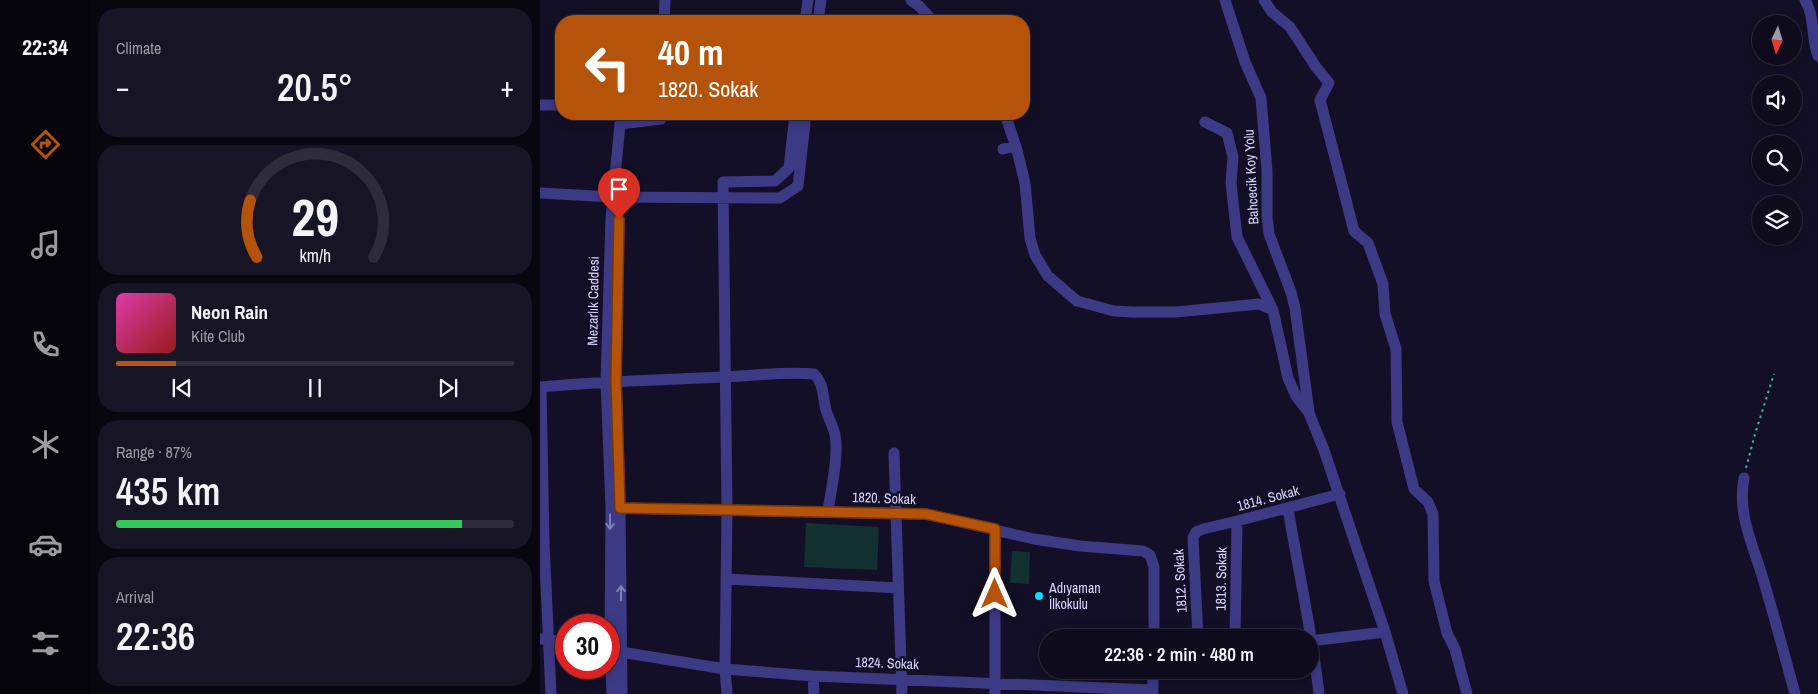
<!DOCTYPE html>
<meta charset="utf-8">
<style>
body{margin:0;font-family:"Archivo Narrow",sans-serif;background:#171425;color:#f1f3f6;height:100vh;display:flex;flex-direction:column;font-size:19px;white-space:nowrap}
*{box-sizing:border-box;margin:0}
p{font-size:16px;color:#9b9ba3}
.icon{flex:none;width:28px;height:28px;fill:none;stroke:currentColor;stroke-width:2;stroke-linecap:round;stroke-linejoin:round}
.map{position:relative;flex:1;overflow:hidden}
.drawer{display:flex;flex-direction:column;gap:8px;padding:8px;background:#08060f;width:450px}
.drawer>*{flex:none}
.hud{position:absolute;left:15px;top:15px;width:475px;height:105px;border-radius:20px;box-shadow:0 2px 12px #0003,0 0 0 1px #2e2b3b;background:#b45309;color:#fff;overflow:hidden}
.needle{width:32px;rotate:184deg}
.fabs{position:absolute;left:1212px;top:15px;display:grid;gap:10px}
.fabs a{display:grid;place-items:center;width:50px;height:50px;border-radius:50%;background:#0e0b1c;box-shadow:0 2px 12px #0003,0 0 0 1px #2e2b3b;font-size:25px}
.speed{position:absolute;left:15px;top:614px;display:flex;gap:10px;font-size:25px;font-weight:700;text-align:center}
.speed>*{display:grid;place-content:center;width:65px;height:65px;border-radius:50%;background:#0e0b1c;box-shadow:0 2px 12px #0003,0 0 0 1px #2e2b3b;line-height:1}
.speed .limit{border:8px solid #d22;background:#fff;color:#111}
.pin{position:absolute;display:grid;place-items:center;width:42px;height:42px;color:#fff;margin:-51px -21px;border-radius:50% 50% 50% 0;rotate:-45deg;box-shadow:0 0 5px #0007}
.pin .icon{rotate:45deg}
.me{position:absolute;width:55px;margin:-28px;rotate:0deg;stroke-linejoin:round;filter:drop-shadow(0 0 4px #0008)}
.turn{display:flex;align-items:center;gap:18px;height:105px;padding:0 20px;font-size:22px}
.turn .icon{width:65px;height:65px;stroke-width:2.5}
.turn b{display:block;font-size:35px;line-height:42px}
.big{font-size:38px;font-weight:600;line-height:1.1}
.drawer .tile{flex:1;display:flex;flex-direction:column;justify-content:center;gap:8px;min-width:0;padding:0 18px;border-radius:20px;background:#171425}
.drawer .dial{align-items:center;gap:0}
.dial svg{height:130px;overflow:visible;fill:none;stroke:#2e2b3b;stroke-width:7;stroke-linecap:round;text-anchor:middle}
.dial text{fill:#f1f3f6;stroke:none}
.song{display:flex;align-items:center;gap:15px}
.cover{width:60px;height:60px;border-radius:8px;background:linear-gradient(135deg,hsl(320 70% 55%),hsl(0 70% 35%))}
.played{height:5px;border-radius:2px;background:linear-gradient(90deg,#b45309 15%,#2e2b3b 15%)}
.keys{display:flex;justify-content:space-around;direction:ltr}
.heat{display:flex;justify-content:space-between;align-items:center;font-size:28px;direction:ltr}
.charge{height:8px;border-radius:4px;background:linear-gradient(90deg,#34c759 87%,#2e2b3b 0)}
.trip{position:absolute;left:499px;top:629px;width:280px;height:50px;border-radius:25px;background:#0e0b1c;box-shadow:0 2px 12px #0003,0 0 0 1px #2e2b3b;font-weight:600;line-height:50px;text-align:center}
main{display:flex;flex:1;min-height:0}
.menu{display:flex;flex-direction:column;width:90px;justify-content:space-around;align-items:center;background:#06040b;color:#9b9ba3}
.menu .icon{width:35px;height:35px}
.menu .selected{color:#b45309}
.menu b{font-size:22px;color:#f1f3f6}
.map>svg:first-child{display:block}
.green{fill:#12302f}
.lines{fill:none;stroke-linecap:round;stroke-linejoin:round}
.path{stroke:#2fb8b0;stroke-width:2;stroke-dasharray:2.5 4;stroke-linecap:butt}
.minor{stroke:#3d3a85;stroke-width:11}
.oneway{stroke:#837fbc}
.route-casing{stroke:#753606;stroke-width:12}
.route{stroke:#b45309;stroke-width:9}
.poi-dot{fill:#00e5ff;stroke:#130f26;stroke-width:2}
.labels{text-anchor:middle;stroke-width:5;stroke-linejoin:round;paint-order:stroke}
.street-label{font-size:14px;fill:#d9d4ff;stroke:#130f26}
.poi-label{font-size:14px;fill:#d9d4ff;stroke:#130f26;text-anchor:start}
</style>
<main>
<nav class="menu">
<b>22:34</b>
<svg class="icon selected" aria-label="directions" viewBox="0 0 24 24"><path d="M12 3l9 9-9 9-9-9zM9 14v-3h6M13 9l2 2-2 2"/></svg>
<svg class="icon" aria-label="music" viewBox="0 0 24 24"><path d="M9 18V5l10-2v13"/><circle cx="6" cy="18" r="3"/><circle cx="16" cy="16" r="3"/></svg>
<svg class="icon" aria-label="phone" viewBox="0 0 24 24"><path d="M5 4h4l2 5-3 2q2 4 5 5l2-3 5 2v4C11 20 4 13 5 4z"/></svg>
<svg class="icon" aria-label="climate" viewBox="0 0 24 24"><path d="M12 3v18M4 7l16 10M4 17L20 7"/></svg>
<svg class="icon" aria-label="car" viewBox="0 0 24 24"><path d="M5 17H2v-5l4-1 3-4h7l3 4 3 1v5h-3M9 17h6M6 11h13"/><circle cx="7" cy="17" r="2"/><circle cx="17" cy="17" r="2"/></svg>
<svg class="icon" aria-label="filters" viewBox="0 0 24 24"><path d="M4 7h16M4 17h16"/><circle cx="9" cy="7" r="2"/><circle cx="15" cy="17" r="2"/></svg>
</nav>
<section class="drawer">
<div class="tile"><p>Climate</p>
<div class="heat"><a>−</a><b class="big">20.5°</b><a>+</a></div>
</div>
<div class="tile dial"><svg viewBox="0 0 100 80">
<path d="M14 69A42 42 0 1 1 86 69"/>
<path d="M14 69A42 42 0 0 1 10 34" stroke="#b45309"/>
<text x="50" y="56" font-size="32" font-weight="700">29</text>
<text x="50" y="72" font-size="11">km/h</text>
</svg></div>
<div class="tile">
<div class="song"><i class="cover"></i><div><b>Neon Rain</b><p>Kite Club</p></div></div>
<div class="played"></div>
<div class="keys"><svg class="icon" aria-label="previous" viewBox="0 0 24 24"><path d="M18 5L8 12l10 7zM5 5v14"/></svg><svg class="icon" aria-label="pause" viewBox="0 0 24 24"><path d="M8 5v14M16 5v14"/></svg><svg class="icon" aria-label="next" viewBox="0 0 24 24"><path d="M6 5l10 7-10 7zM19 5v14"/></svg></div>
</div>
<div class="tile"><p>Range · 87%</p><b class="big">435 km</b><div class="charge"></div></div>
<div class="tile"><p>Arrival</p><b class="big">22:36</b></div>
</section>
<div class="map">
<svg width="1278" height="694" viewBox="0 0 1278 694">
<rect width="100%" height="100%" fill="#130f26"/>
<path class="green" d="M 266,523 L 339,527 L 337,570 L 264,567 Z
M 472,551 L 490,552 L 489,584 L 470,583 Z
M 570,670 L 603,670 L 602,679 L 570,677 Z"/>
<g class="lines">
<path class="path" d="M 1206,468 L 1215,434 L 1234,374"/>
<path class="minor" d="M 371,0 L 379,6 L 393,21
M 685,0 L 705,62 L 721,98 L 727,171 L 727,216 L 729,234 L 751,292 L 755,308 L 769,412
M 724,0 L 732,12 L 750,27 L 776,67 L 789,83 L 780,100 L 814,231 L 828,243 L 843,284 L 845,314 L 856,349 L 857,422 L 874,489 L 888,502 L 893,514 L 894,581 L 907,633 L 915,649 L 927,694
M 1265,0 C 1275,16 1271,38 1278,56
M 124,21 L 125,0
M 265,21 L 268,0
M 278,21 L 281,0
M 0,105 L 21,105
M 465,114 L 477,150 L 485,183 L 490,238 L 495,255 L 508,276 L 537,301 L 574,311 L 593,312 L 636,312 L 719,304 L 733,310
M 665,122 L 687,133 L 693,157 L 691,183 L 697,237 L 733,310 L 748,378 L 756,396 L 769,413 L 784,450 L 845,632 L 863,694
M 463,149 L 476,146
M 0,193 L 73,197 L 240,198 L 258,186 L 266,114
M 73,197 L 80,124 L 121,119 L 121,114
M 0,387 C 61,381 122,380 183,377 C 214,376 244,371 274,374 C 283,382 283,395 285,406 C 287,416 293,425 295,435 C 299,455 291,490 288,511
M 1,387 L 4,542 L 11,694
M 354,453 L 362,694
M 1204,478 C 1197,517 1214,546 1224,582 C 1235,619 1245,657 1255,694
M 80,508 L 386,514 L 494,539 L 540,546 L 603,551 L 610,555 L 614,567 L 614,638
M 748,508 C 758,570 772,631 779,694
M 455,529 L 455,694
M 187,579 L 358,588
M 658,638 L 653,538 L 656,532 L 663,529 L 697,521 L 800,494
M 695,638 L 697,521
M 0,639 L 26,641
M 770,641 L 845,632
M 75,648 L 81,652 L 185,669 L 273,676 L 613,690
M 273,676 L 274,694
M 72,694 L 70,645 L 71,508 L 66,381 L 71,218 L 73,197 L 79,219 L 76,381 L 80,508 L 82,694
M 187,694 L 185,669 L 187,509 L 183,182 L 235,181 L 249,168 L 255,114
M 613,694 L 613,670"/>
</g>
<defs><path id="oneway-shaft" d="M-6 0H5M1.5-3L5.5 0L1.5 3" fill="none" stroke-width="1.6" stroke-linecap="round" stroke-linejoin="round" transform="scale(1.25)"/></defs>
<g class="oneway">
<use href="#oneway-shaft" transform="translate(70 522) rotate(90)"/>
<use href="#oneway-shaft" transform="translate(81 593) rotate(-90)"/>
</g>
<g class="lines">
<defs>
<path id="route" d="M 79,219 L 76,380 L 80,508 L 386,514 L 455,529 L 455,594"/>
</defs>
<use href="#route" class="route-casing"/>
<use href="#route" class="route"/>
</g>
<circle class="poi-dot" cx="499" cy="596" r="5"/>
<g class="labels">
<g class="street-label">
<text transform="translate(711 177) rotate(-93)" y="5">Bahcecik Koy Yolu</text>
<text transform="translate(53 301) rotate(-89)" y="5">Mezarlık Caddesi</text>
<text transform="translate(344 498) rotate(2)" y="5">1820. Sokak</text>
<text transform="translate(728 498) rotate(-15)" y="5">1814. Sokak</text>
<text transform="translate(681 579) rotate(-89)" y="5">1813. Sokak</text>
<text transform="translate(640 581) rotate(-93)" y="5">1812. Sokak</text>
<text transform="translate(347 663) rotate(2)" y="5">1824. Sokak</text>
</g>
<g class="poi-label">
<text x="509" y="593">Adıyaman<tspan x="509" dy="16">İlkokulu</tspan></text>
</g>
</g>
</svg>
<div class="fabs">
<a><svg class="needle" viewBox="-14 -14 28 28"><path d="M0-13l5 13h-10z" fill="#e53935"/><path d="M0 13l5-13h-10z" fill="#9b9ba3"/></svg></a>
<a><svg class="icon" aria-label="sound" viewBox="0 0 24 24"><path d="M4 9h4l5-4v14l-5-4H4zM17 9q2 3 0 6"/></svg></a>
<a><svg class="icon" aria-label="search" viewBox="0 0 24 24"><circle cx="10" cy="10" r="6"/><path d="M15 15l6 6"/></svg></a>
<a><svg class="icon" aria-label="layers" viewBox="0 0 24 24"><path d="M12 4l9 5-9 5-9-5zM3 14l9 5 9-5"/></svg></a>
</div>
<div class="speed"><div class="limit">30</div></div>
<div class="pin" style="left:79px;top:219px;background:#d93025"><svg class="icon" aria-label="arrive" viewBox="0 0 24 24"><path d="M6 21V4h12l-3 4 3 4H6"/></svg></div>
<svg class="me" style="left:455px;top:594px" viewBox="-20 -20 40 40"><path d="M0-17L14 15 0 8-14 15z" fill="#b45309" stroke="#fff" stroke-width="4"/></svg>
<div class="trip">22:36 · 2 min · 480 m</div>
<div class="hud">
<div class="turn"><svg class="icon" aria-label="left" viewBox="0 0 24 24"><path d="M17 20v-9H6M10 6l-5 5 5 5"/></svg><div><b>40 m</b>1820. Sokak</div></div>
</div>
</div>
</main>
